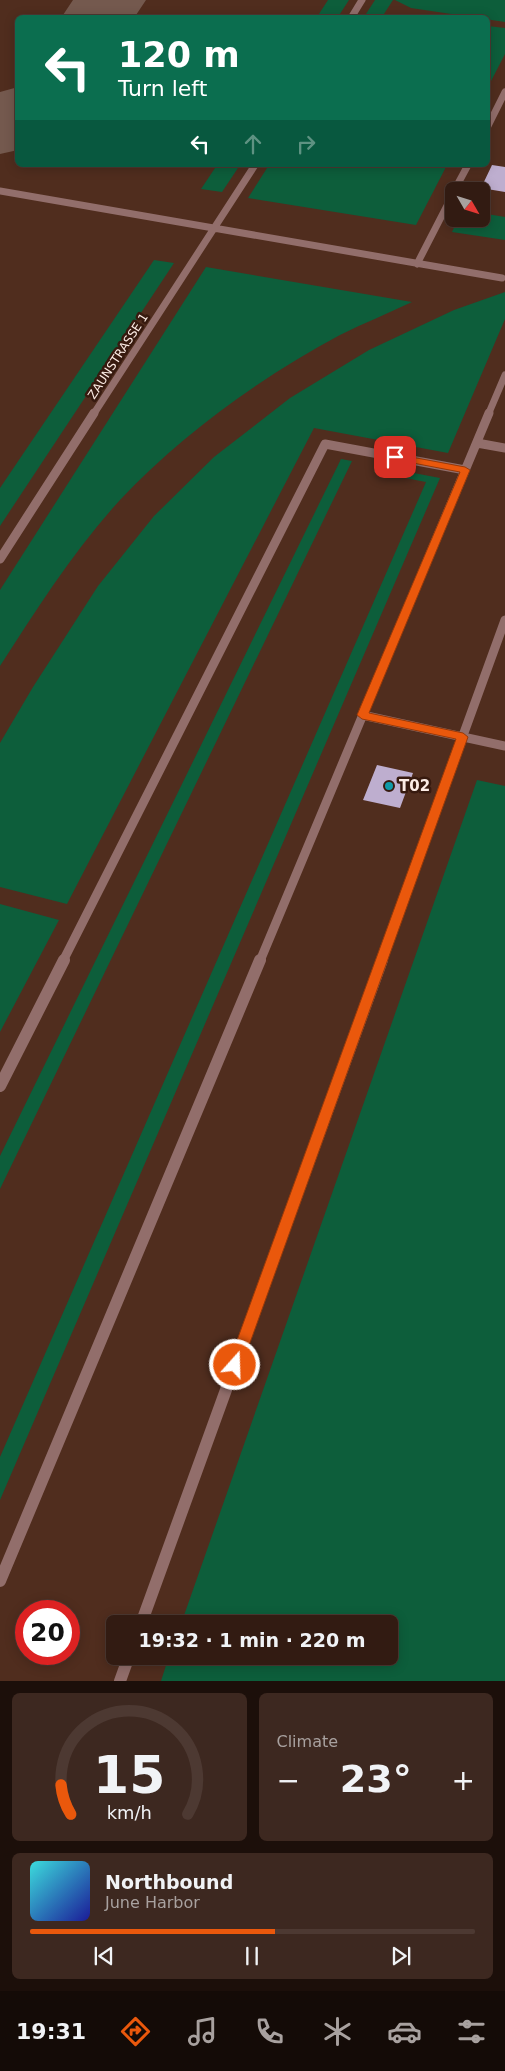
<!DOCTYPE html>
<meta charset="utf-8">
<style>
body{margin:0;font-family:"DejaVu Sans",sans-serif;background:#3d2820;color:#f1f3f6;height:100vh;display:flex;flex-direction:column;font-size:19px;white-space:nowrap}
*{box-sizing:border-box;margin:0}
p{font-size:16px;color:#a8a19f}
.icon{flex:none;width:28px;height:28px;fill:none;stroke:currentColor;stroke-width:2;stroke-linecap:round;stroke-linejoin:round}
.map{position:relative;height:1681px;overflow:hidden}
.drawer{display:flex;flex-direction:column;gap:12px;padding:12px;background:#1c0f0a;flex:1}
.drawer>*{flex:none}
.top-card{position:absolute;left:15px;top:15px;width:475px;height:152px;border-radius:8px;box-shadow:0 2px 12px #0003,0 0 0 1px #4d3932;background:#0b6e4f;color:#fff;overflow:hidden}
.needle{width:32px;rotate:129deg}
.fabs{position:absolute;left:445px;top:182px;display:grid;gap:10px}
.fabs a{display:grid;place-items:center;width:45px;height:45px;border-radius:8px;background:#321b12;box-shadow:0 2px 12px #0003,0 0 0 1px #4d3932;font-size:25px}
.speed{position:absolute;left:15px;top:1600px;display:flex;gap:10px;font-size:25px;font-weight:700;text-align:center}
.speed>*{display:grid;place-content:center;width:65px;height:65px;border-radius:50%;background:#321b12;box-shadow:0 2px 12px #0003,0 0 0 1px #4d3932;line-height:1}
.speed .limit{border:8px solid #d22;background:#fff;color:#111}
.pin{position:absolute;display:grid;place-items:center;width:42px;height:42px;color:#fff;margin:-21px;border-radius:10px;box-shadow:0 2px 8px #0006}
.me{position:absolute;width:55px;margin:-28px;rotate:20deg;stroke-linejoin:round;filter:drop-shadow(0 0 4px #0008)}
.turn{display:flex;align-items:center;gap:18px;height:105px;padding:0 20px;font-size:22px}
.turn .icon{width:65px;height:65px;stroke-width:2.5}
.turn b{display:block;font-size:35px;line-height:42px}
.lanes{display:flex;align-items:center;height:48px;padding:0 20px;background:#0003;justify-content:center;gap:25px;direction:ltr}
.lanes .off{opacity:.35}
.big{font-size:38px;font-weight:800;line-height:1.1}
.drawer .tile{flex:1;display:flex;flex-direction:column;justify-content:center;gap:8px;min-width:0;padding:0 18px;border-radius:8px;background:#3d2820}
.drawer .dial{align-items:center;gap:0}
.dial svg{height:130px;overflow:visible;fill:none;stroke:#4d3932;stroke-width:7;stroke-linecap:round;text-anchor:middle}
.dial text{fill:#f1f3f6;stroke:none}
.song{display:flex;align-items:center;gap:15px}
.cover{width:60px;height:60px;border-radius:8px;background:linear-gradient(135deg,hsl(180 70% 55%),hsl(240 70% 35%))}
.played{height:5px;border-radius:2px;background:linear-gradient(90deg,#ea580c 55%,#4d3932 55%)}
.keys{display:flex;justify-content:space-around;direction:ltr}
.heat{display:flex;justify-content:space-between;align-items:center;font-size:28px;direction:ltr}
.drawer .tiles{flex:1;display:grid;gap:12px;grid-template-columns:1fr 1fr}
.tile:last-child{grid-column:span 2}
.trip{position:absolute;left:106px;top:1615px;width:292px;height:50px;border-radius:8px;background:#321b12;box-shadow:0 2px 12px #0003,0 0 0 1px #4d3932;font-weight:800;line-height:50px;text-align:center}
.dock{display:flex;height:80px;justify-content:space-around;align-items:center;background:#140b07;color:#a8a19f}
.dock .icon{width:35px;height:35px}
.dock .current{color:#ea580c}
.dock b{font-size:22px;color:#f1f3f6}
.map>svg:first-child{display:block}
.built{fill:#502d1e;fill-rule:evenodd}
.green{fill:#0d5e3b}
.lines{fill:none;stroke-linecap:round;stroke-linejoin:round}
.taxiway{fill:#74594e;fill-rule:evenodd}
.building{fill:#beaecf}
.lane-far2{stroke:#926e6b;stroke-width:7}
.lane-far1{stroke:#926e6b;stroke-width:9}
.lane{stroke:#926e6b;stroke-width:12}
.route{fill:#ea580c;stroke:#983908}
.culture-dot{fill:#0f9aa8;stroke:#371a0f;stroke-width:2}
.labels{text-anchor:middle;stroke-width:5;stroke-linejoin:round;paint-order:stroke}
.far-street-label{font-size:12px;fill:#fcece5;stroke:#371a0f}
.poi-label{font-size:15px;font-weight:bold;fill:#fcece5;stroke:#371a0f;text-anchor:start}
</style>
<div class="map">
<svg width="505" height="1681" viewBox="0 0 505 1681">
<rect width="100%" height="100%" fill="#422418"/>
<path class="built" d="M 0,0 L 505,0 L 505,1681 L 0,1681 ZM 18,18 L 488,18 L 488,165 L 18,165 ZM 454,191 L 481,191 L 481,219 L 454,219 ZM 26,1611 L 69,1611 L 69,1654 L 26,1654 ZM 115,1624 L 390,1624 L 390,1656 L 115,1656 Z"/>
<path class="green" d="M 328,0 L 349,0 L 338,17 L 317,17 Z
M 375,0 L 393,0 L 382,17 L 364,17 Z
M 395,0 L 505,0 L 505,22 L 411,8 Z
M 488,26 L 505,28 L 505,54 L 488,87 Z
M 217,165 L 240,165 L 222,192 L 201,189 Z
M 269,165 L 447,165 L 416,225 L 248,198 Z
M 481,213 L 505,217 L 505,240 L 452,232 L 458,219 L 481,219 Z
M 154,260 L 174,263 L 0,526 L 0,488 Z
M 206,267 L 412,302 C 389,313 364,323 340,335 C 260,378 182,434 120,500 C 74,550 37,609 0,666 L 0,590 Z
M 505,292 L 505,319 L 448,453 L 314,428 L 67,904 L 0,887 L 0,743 L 33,687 L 98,586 L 154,516 L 214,457 L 290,398 L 369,350 L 454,310 Z
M 341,459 L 352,461 L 0,1189 L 0,1156 Z
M 377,466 L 440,478 L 0,1500 L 0,1457 L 426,482 L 374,472 Z
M 477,780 L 505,786 L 505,1681 L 161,1681 L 169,1656 L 390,1656 L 390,1624 L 181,1624 Z
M 0,904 L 59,920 L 0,1032 Z"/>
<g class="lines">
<path class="taxiway" d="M 73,0 L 146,0 L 134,18 L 61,18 Z
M 18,87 L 18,150 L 0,154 L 0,92 Z"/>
</g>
<path class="building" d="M 492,165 L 505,167 L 505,192 L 481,188 Z
M 377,765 L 413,773 L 400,808 L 363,800 Z"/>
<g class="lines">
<path class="lane-far2" d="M 351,18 L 362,0
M 488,126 L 505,92
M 0,191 L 502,278
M 454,191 L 468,165
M 417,264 L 454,192
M 93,415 L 255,165
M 488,415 L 505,375"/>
<path class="lane-far1" d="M 477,443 L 505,448
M 0,559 L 94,413
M 362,715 L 505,746
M 63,961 L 325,444 L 465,470
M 260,961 L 489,413
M 381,961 L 505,620"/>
<path class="lane" d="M 0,1086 L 64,960
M 0,1581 L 260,960
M 141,1624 L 382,960
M 120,1681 L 129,1656"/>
</g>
<path class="route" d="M 395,454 L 465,467 L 470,470 L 369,713 L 463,733 L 468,737 L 242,1365 L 240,1370 L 235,1371 L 230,1370 L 228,1365 L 456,739 L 362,719 L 357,715 L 460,472 L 392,459 L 390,457 Z"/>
<circle class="culture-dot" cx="389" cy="786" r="5"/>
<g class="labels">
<g class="far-street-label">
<text transform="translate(118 356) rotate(-57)" y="4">ZAUNSTRASSE 1</text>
</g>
<g class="poi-label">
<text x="399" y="791">T02</text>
</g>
</g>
</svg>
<div class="fabs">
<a><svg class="needle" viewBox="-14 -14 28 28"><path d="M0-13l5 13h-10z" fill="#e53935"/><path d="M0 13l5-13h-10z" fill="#a8a19f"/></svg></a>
</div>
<div class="speed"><div class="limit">20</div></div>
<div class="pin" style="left:395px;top:457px;background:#d93025"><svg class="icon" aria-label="arrive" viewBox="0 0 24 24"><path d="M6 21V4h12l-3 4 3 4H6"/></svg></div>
<svg class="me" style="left:235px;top:1365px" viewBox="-20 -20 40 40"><circle r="17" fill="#ea580c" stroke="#fff" stroke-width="3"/><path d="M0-11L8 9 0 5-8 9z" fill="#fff"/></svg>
<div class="trip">19:32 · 1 min · 220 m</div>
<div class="top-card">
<div class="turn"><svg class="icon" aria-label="left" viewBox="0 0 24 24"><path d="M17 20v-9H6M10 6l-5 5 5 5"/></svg><div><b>120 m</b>Turn left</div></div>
<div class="lanes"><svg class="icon" aria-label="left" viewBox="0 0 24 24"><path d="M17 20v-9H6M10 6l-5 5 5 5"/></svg><svg class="icon off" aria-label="ahead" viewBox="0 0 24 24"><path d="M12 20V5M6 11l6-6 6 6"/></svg><svg class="icon off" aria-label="right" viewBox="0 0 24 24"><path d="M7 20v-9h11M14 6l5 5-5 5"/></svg></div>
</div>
</div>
<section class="drawer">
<div class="tiles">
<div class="tile dial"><svg viewBox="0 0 100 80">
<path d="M14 69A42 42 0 1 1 86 69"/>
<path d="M14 69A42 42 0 0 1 8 51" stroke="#ea580c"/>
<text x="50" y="56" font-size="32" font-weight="700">15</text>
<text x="50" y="72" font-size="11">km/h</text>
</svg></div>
<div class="tile"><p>Climate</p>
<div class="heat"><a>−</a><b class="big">23°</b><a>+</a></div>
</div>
<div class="tile">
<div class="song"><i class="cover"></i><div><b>Northbound</b><p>June Harbor</p></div></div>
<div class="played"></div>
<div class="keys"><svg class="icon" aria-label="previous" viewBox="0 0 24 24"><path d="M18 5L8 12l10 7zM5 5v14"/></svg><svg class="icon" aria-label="pause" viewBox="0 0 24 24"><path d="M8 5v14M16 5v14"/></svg><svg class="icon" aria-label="next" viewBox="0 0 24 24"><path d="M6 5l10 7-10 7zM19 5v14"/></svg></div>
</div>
</div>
</section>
<nav class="dock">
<b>19:31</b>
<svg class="icon current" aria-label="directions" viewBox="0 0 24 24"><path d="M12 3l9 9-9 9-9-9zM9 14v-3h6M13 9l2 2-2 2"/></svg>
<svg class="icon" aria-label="music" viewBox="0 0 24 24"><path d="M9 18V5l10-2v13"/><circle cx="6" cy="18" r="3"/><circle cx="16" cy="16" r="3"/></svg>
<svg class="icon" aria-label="phone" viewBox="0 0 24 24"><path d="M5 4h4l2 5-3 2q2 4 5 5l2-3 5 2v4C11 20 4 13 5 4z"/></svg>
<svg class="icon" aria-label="climate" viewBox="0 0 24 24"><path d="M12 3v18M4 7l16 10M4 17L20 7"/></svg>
<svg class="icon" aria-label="car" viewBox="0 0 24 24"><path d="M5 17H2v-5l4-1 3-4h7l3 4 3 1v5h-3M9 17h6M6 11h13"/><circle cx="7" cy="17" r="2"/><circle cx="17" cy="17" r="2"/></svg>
<svg class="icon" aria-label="filters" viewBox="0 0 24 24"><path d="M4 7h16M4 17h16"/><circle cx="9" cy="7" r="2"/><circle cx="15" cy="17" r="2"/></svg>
</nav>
